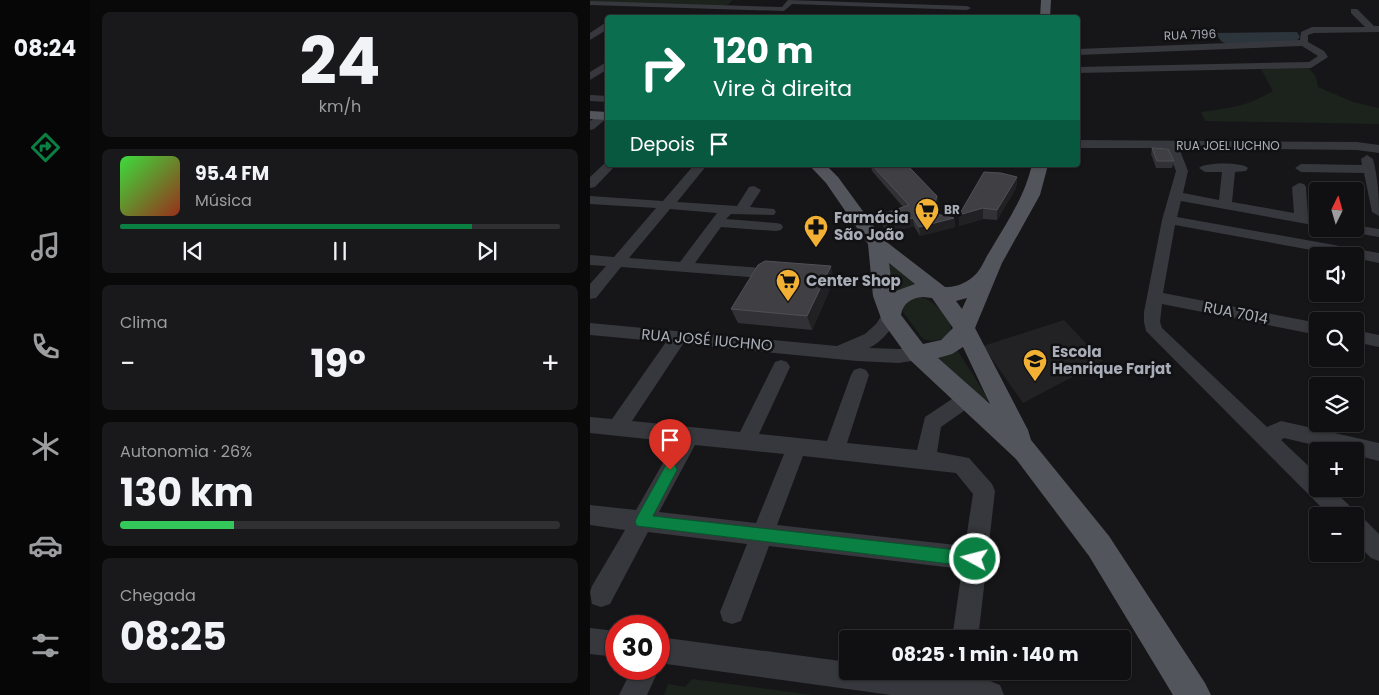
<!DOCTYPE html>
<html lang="pt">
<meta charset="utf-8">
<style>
body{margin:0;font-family:Poppins,sans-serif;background:#19191b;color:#f1f3f6;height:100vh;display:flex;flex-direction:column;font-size:19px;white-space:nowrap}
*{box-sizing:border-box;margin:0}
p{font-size:16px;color:#9c9d9f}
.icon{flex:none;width:28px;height:28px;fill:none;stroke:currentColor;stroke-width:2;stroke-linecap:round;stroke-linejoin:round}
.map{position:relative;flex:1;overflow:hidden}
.drawer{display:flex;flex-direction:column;gap:12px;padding:12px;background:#09090a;width:500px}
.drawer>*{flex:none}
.banner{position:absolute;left:15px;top:15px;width:475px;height:152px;border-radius:5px;box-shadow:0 1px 4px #0004,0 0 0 1px #303032;background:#0b6e4f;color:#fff;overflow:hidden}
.needle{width:32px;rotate:5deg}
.buttons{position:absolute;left:719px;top:182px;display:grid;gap:10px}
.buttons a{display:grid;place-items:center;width:55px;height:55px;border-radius:5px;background:#101012;box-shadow:0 1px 4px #0004,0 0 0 1px #303032;font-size:25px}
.speed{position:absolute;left:15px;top:615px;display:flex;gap:10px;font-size:25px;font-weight:700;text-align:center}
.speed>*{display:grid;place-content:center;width:65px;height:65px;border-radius:50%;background:#101012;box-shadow:0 1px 4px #0004,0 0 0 1px #303032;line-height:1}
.speed .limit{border:8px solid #d22;background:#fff;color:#111}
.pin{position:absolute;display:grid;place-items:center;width:42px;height:42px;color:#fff;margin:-51px -21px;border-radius:50% 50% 50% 0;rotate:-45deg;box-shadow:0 0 5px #0007}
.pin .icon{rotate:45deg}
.me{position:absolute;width:55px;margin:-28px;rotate:277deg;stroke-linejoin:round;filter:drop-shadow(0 0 4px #0008)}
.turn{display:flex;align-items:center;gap:18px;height:105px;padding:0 25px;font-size:22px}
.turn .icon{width:65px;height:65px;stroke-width:2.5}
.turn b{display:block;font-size:35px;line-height:42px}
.then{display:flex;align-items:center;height:48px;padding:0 25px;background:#0003;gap:10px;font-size:19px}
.big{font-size:38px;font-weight:700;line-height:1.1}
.drawer .widget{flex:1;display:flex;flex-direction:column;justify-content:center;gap:8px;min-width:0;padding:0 18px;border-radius:8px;background:#19191b}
.drawer .dial{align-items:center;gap:0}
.dial b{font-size:65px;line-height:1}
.song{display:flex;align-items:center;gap:15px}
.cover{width:60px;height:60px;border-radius:8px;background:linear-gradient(135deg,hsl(120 70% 55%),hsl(10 70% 35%))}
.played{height:5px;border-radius:2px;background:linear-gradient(90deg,#0b8043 80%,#303032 80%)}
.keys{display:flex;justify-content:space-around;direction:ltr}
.heat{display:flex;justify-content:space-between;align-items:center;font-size:28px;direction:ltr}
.charge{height:8px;border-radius:4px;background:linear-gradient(90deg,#34c759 26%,#303032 0)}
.trip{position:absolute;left:249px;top:630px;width:292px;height:50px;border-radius:5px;background:#101012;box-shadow:0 1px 4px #0004,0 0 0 1px #303032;font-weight:700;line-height:50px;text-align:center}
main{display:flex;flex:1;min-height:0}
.tab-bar{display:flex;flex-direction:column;width:90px;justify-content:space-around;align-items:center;background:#060607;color:#9c9d9f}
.tab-bar .icon{width:35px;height:35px}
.tab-bar .selected{color:#0b8043}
.tab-bar b{font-size:22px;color:#f1f3f6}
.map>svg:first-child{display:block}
.built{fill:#222225}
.green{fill:#1c231d}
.water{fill:#2c353c}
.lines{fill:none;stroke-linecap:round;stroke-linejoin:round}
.minor{fill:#37383d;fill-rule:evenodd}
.major{fill:#53555c;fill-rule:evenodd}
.wall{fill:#323236}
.shaded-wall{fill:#212124}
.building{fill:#3f3f44;stroke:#4f5156}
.route{fill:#0b8043;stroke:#07532c}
.labels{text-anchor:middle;stroke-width:5;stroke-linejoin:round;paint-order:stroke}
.far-street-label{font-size:12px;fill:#a8adb8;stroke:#111113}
.far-poi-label{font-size:12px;font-weight:bold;fill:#a8adb8;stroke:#111113;text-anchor:start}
.poi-label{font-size:15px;font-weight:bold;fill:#a8adb8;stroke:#111113;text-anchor:start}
.street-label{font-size:15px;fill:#a8adb8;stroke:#111113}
</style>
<main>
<nav class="tab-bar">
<b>08:24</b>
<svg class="icon selected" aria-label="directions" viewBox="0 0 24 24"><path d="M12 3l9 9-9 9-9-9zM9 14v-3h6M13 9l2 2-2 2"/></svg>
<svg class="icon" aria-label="music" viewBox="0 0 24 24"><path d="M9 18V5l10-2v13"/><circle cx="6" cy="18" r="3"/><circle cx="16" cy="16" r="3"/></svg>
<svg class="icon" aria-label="phone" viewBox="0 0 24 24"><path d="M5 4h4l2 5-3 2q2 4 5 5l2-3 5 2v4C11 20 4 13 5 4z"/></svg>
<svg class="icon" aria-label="climate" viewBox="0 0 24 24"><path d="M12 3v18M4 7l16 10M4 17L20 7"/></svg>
<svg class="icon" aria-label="car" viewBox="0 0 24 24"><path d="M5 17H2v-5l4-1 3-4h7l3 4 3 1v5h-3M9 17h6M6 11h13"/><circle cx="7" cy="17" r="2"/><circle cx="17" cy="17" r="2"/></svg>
<svg class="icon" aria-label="filters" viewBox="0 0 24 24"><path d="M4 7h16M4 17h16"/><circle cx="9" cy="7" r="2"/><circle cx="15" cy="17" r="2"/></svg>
</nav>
<section class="drawer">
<div class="widget dial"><b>24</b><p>km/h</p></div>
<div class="widget">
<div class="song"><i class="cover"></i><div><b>95.4 FM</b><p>Música</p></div></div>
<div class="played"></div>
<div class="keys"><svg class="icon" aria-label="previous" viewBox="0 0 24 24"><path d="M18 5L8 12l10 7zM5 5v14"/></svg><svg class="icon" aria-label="pause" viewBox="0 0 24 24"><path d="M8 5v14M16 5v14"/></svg><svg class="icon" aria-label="next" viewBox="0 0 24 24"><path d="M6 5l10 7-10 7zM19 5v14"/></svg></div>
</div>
<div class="widget"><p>Clima</p>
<div class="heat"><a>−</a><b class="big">19°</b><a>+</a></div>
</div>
<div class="widget"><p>Autonomia · 26%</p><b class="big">130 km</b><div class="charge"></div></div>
<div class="widget"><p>Chegada</p><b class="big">08:25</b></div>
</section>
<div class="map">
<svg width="789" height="695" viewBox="0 0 789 695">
<rect width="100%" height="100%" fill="#161618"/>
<path class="built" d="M 474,320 L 513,361 L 433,403 L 393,346 Z"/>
<path class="green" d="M 0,0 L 143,0 L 136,6 L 0,2 Z
M 719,68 L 726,77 L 728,87 L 763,102 L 789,108 L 789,124 L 615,121 L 611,112 C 640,108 656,107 683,91 L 671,69 Z
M 297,262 L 329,286 L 307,294 Z
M 329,297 C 342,298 363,319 361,332 C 352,340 345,343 333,339 L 313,312 L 313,305 L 320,300 Z
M 366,348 L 398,399 L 392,404 L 344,357 Z
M 102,679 L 222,695 L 74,695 L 78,684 L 95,687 Z"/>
<path class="water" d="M 707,32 L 710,37 L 705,43 L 638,44 L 632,42 L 625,33 Z"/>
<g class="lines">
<path class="minor" d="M 198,0 L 377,6 L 381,8 L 377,10 L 202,4 L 194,11 L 0,5 L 0,1 L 192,7 Z
M 761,9 L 767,9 L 784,26 L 789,26 L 789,32 L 724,33 L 718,35 L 718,42 L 734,51 L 738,57 L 721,68 L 488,73 L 488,67 L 719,62 L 728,56 L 712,46 L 488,55 L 488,49 L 710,40 L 711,32 L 722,27 L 775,27 L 761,13 Z
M 15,23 L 18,23 L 18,29 L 0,40 L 0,33 Z
M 18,61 L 18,69 L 0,80 L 0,72 Z
M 0,95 L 18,96 L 18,102 L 0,101 Z
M 13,113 L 17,114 L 17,118 L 4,129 L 0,130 L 0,121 Z
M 488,140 L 767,142 L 789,145 L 789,153 L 767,150 L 589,148 L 598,171 L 593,193 L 629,200 L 632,172 L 615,172 L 609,168 C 614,162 653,162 658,168 L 656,171 L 645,172 L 642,202 L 704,213 L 702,187 L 709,183 L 714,184 L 716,187 L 718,216 L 728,218 L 728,226 L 591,201 L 587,217 L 789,253 L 789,263 L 765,258 L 765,256 L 754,256 L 585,225 L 573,293 L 728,323 L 728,335 L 572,304 L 570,322 L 572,328 L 677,427 L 691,421 L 789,443 L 789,461 L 765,455 L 765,451 L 749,451 L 694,438 L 691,440 L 728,475 L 728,489 L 742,489 L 763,509 L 766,516 L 773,518 L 789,534 L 789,561 L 781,558 L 765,542 L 765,516 L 740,516 L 556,331 L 554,322 L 554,312 L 572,220 L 586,171 L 577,148 L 488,148 Z
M 777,155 L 783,159 C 788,179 789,195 789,216 L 782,212 L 774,173 L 711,172 L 705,168 L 711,164 L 772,165 L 771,159 Z
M 16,162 L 18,162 L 18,165 L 26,165 L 5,187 L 0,188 L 0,177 Z
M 104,165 L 117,165 L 87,202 L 147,206 L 159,187 L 164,186 L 171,190 L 160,207 L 184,209 L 186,212 L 184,215 L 141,214 L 136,219 L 186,223 L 191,224 L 193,227 L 191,230 L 186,231 L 131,227 L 105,263 L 172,268 L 177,269 L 180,273 L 177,277 L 172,278 L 31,267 L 6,298 L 0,299 L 0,284 L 16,266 L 0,265 L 0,255 L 24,257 L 66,208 L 0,204 L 0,196 L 73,201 ZM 80,209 L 127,213 L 90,262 L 39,258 Z
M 765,225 L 789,229 L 789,237 L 759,232 L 757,229 L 765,229 Z
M 300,310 L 306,312 L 308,316 C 301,330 293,341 279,348 L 309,349 L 328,347 L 334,349 L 337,354 L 334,359 L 309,363 L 267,361 L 93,344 L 42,421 L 150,432 L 185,362 L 191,360 L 197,362 L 200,367 L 169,434 L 237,441 L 261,375 L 264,370 L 270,368 L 276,370 L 279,375 L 257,443 L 327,450 L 335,417 L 371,393 L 378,390 L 385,393 L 387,398 L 385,403 L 351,427 L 347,452 L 379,458 L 402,484 L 405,491 L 388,639 L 362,639 L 372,569 L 179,546 L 151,621 L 142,624 L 133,621 L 130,612 L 157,544 L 58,532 L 20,604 L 11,607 L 2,604 L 0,592 L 2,586 L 35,530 L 0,525 L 0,505 L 46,510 L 85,442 L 0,433 L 0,417 L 22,419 L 76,342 L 0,335 L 0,323 L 247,346 L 275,334 L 286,324 L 294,312 ZM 105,445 L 194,454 L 166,523 L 69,512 ZM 213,456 L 366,473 L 383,494 L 375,546 L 187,525 Z
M 765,330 L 789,335 L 789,347 L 765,342 Z
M 0,628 L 26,631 L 26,657 L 0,654 Z
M 69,637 L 258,662 L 258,671 L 324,671 L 400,681 L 410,685 L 414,695 L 301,695 L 69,663 Z
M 69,668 L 69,669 L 57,695 L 29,695 L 42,669 Z"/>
<path class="major" d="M 451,0 L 461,0 L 460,18 L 450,18 Z
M 0,111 L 18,112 L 18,120 L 0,119 Z
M 219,165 L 236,165 L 248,177 L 294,240 L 355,287 C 366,288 378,282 386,274 C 392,268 395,258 400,251 C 417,222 434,198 442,165 L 458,165 L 450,195 L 412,263 L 385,328 L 438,430 L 441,440 L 519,536 L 615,683 L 621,695 L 583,695 L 499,556 L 426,459 L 320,360 L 292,321 L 283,296 L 278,244 L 236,183 ZM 299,263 L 325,284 L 303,292 ZM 333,297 L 342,298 L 363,328 L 351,340 L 333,344 L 311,315 C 313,303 321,298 333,297 ZM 377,298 L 372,309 L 366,301 ZM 373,347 L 400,404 L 348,358 L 362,354 Z"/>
</g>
<path class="wall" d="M 562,148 L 584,161 L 582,168 L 566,168 L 561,154 Z
M 281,165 L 317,165 L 347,196 L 348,204 L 345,214 L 364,218 L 365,227 L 330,236 L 324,226 L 298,233 L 291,223 L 290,215 L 313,207 L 282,171 Z
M 427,177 L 426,188 L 407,220 L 393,219 L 369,226 L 369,215 Z
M 244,280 L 222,330 L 148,323 L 141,309 Z"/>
<path class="shaded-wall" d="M 427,177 L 426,188 L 407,220 L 407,210 Z
M 347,196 L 348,204 L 343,221 L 342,213 Z
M 393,208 L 393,219 L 369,226 L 369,215 Z
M 323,218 L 324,226 L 298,233 L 297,224 Z
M 364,218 L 365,227 L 330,236 L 329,227 Z
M 241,266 L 244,280 L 222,330 L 217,316 Z"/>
<path class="building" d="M 562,148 L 578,149 L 584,161 L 567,161 Z
M 282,165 L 317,165 L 347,196 L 342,213 L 364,218 L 329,227 L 323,218 L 297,224 L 290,215 L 319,205 Z
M 394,172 L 411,173 L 427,177 L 407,210 L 393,208 L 369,215 Z
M 175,261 L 241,266 L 217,316 L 141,309 L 168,265 Z"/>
<path class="route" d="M 80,464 L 85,465 L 87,470 L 63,516 L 385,552 L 391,554 L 393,559 L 391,564 L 385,567 L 47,526 L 45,522 L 47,517 L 76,465 Z"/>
<defs>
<symbol id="supermarket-pin" viewBox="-11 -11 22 30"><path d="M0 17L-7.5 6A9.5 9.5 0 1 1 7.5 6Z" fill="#f2b134" stroke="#111113"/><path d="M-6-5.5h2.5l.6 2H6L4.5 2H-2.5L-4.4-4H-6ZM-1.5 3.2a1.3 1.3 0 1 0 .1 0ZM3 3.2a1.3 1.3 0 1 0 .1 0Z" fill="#111"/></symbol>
<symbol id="pharmacy-pin" viewBox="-11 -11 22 30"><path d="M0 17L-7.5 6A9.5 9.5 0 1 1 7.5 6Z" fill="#f2b134" stroke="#111113"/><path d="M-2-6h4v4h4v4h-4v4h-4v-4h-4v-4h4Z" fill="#111"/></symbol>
<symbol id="school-pin" viewBox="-11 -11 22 30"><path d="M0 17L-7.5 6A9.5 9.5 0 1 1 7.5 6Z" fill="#f2b134" stroke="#111113"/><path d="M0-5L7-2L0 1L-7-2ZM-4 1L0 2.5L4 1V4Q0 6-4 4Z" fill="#111"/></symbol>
</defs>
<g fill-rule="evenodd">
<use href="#supermarket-pin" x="323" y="196" width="28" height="38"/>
<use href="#pharmacy-pin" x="212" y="213" width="28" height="38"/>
<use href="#supermarket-pin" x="184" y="267" width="28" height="38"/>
<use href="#school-pin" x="431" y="347" width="28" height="38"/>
</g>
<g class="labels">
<g class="far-street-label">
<text transform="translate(600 35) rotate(-2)" y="4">RUA 7196</text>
<text x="638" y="150">RUA JOEL IUCHNO</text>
</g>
<g class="far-poi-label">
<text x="354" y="214">BR</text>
</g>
<g class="poi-label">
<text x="244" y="223">Farmácia<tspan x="244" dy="17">São João</tspan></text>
<text x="216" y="286">Center Shop</text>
<text x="462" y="357">Escola<tspan x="462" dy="17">Henrique Farjat</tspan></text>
</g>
<g class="street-label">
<text transform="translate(646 313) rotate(11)" y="5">RUA 7014</text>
<text transform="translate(117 340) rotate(5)" y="5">RUA JOSÉ IUCHNO</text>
</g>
</g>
</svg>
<div class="buttons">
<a><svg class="needle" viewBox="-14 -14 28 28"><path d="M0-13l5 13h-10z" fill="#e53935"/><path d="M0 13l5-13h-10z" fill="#9c9d9f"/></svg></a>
<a><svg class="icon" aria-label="sound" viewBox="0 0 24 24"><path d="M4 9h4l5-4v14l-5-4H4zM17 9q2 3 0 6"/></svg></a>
<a><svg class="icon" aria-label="search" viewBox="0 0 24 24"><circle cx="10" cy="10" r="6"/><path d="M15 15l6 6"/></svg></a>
<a><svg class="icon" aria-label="layers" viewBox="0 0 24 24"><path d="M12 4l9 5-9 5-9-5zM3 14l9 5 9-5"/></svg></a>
<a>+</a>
<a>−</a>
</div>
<div class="speed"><div class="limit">30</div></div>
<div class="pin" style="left:80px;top:470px;background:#d93025"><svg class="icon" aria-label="arrive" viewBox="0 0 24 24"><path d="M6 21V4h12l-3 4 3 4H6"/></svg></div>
<svg class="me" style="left:385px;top:559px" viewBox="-20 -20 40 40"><circle r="17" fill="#0b8043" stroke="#fff" stroke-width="3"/><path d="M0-11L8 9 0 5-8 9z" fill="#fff"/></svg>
<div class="trip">08:25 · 1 min · 140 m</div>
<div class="banner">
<div class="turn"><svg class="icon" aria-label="right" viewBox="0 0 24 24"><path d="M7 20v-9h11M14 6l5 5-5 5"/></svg><div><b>120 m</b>Vire à direita</div></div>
<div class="then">Depois<svg class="icon" aria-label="arrive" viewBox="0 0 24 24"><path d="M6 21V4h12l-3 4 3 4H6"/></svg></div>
</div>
</div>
</main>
